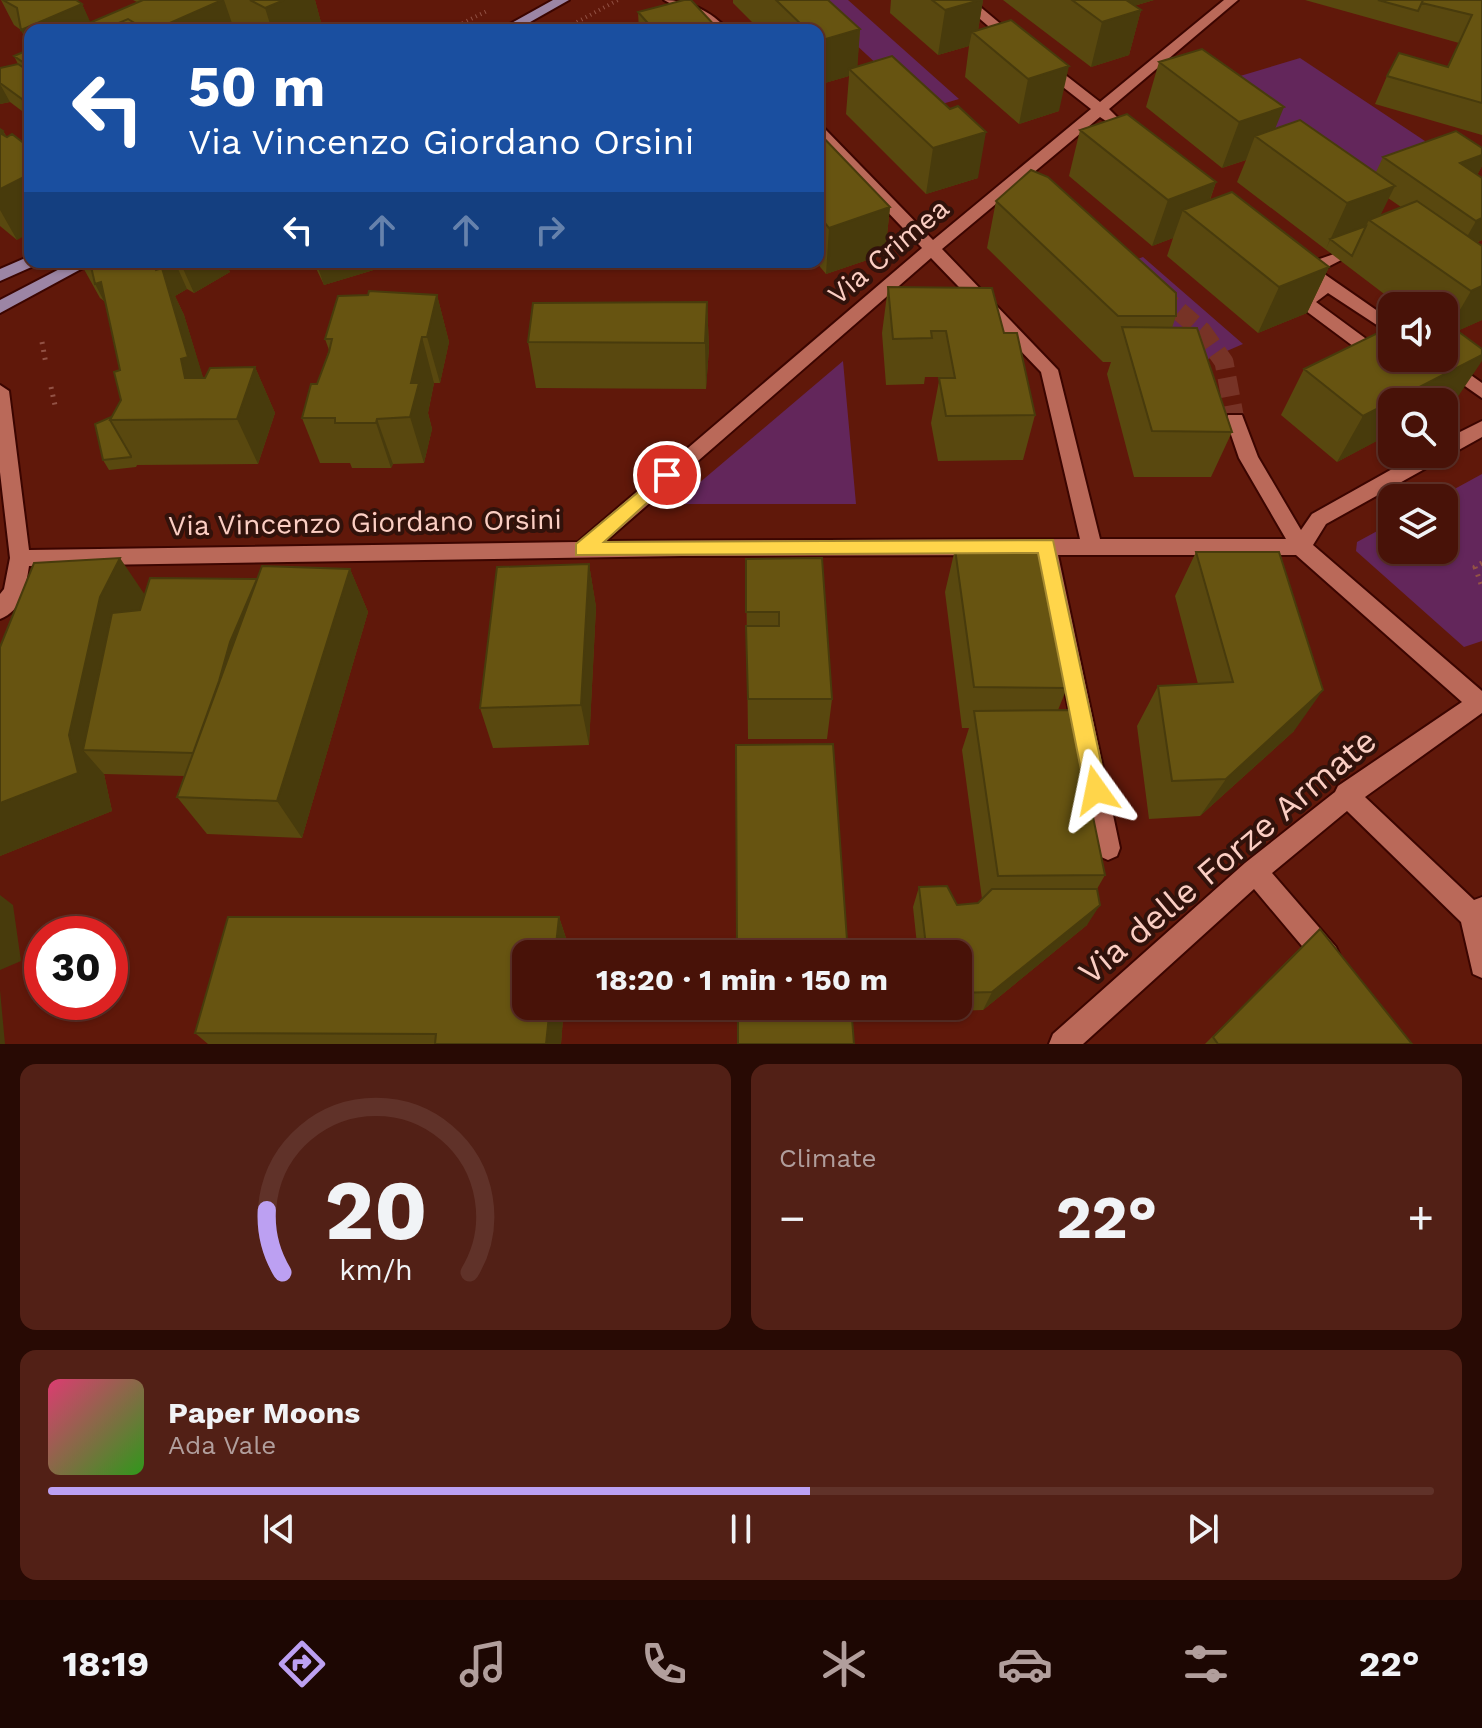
<!DOCTYPE html>
<meta charset="utf-8">
<style>
body{margin:0;font-family:"Work Sans",sans-serif;background:#522016;color:#f1f3f6;height:100vh;display:flex;flex-direction:column;font-size:30px;white-space:nowrap}
*{box-sizing:border-box;margin:0}
p{font-size:26px;color:#b19e9c}
.icon{flex:none;width:44px;height:44px;fill:none;stroke:currentColor;stroke-width:2;stroke-linecap:round;stroke-linejoin:round}
.map{position:relative;height:1044px;overflow:hidden}
.sheet{display:flex;flex-direction:column;gap:20px;padding:20px;background:#280a04;flex:1}
.sheet>*{flex:none}
.top-card{position:absolute;left:24px;top:24px;width:800px;height:244px;border-radius:16px;box-shadow:0 2px 6px #0004,0 0 0 2px #603229;background:#1a4fa0;color:#fff;overflow:hidden}
.controls{position:absolute;left:1378px;top:292px;display:grid;gap:16px}
.controls a{display:grid;place-items:center;width:80px;height:80px;border-radius:16px;background:#481208;box-shadow:0 2px 6px #0004,0 0 0 2px #603229;font-size:40px}
.speed{position:absolute;left:24px;top:916px;display:flex;gap:16px;font-size:40px;font-weight:700;text-align:center}
.speed>*{display:grid;place-content:center;width:104px;height:104px;border-radius:50%;background:#481208;box-shadow:0 2px 6px #0004,0 0 0 2px #603229;line-height:1}
.speed .limit{border:12px solid #d22;background:#fff;color:#111}
.pin{position:absolute;display:grid;place-items:center;width:68px;height:68px;color:#fff;margin:-34px;border:4px solid #fff;border-radius:50%;box-shadow:0 2px 8px #0007}
.me{position:absolute;width:88px;margin:-44px;rotate:348deg;stroke-linejoin:round;filter:drop-shadow(0 0 6px #0008)}
.turn{display:flex;align-items:center;gap:28px;height:168px;padding:0 32px;font-size:36px}
.turn .icon{width:104px;height:104px;stroke-width:2.5}
.turn b{display:block;font-size:56px;line-height:68px}
.lanes{display:flex;align-items:center;height:76px;padding:0 32px;background:#0003;justify-content:center;gap:40px;direction:ltr}
.lanes .off{opacity:.35}
.big{font-size:60px;font-weight:700;line-height:1.1}
.sheet .card{flex:1;display:flex;flex-direction:column;justify-content:center;gap:12px;min-width:0;padding:0 28px;border-radius:16px;background:#522016}
.sheet .dial{align-items:center;gap:0}
.dial svg{height:208px;overflow:visible;fill:none;stroke:#603229;stroke-width:7;stroke-linecap:round;text-anchor:middle}
.dial text{fill:#f1f3f6;stroke:none}
.song{display:flex;align-items:center;gap:24px}
.cover{width:96px;height:96px;border-radius:12px;background:linear-gradient(135deg,hsl(340 70% 55%),hsl(110 70% 35%))}
.played{height:8px;border-radius:4px;background:linear-gradient(90deg,#bca0f2 55%,#603229 55%)}
.keys{display:flex;justify-content:space-around;direction:ltr}
.heat{display:flex;justify-content:space-between;align-items:center;font-size:44px;direction:ltr}
.sheet .tiles{flex:1;display:grid;gap:20px;grid-template-columns:1fr 1fr}
.card:last-child{grid-column:span 2}
.trip{position:absolute;left:512px;top:940px;width:460px;height:80px;border-radius:16px;background:#481208;box-shadow:0 2px 6px #0004,0 0 0 2px #603229;font-weight:700;line-height:80px;text-align:center}
.dock{display:flex;height:128px;justify-content:space-around;align-items:center;background:#1d0703;color:#b19e9c}
.dock .icon{width:56px;height:56px}
.dock .active{color:#bca0f2}
.dock b{font-size:36px;color:#f1f3f6}
.map>svg:first-child{display:block}
.green{fill:#63265b}
.lines{fill:none;stroke-linecap:round;stroke-linejoin:round}
.minor-tunnel{stroke:#773326;stroke-width:19;stroke-dasharray:19 9;stroke-linecap:butt}
.minor-casing{stroke:#3b0500;stroke-width:4}
.major-casing{stroke:#3b0500;stroke-width:4}
.path-far1{stroke:#925245;stroke-width:4;stroke-dasharray:1 4;stroke-linecap:butt}
.path{stroke:#925245;stroke-width:5;stroke-dasharray:2 6;stroke-linecap:butt}
.minor{fill:#ba6959;fill-rule:evenodd}
.major{fill:#9c85a5;fill-rule:evenodd}
.wall{fill:#59480f;fill-rule:evenodd}
.shaded-wall{fill:#483b0c}
.building{fill:#675411;stroke:#483b0c;stroke-width:2}
.route{fill:#ffd54a;stroke:#a68a30;stroke-width:2}
.labels{text-anchor:middle;stroke-width:8;stroke-linejoin:round;paint-order:stroke}
.street-label{font-size:28px;fill:#fbcec3;stroke:#31120b}
.near-street-label{font-size:34px;fill:#fbcec3;stroke:#31120b}
</style>
<div class="map">
<svg width="1482" height="1044" viewBox="0 0 1482 1044">
<rect width="100%" height="100%" fill="#60180a"/>
<path class="green" d="M 808,0 L 848,0 L 959,99 L 925,109 Z
M 1300,58 L 1446,155 L 1356,190 L 1210,85 Z
M 1143,257 L 1243,344 L 1206,360 L 1108,270 Z
M 843,361 L 856,504 L 681,504 L 679,500 Z
M 1482,474 L 1482,641 L 1464,647 L 1356,551 L 1357,542 L 1392,523 L 1392,550 L 1444,550 L 1444,498 L 1438,498 Z"/>
<g class="lines">
<path class="minor-tunnel" d="M 1158,293 L 1202,331 L 1224,362 L 1235,420"/>
<defs>
<path id="minor" d="M 664,0 C 688,0 711,11 728,30 L 713,30 L 703,21 Z
M 958,0 L 972,0 L 1021,41 L 1009,44 Z
M 1224,0 L 1238,0 L 1109,109 L 1118,118 L 1116,121 L 1106,121 L 1100,117 L 942,249 L 1058,370 L 1100,539 L 1286,539 L 1239,458 L 1226,420 L 1228,415 L 1242,415 L 1258,457 L 1301,530 L 1312,514 L 1419,454 L 1444,454 L 1444,440 L 1482,421 L 1482,437 L 1326,524 L 1313,545 L 1482,691 L 1482,713 L 1365,797 L 1474,900 L 1482,897 L 1482,978 L 1473,974 L 1461,922 L 1347,811 L 1272,873 L 1336,947 L 1340,956 L 1336,965 L 1327,969 L 1318,965 L 1254,889 L 1083,1044 L 1049,1044 L 1053,1034 L 1245,863 L 1335,792 L 1338,786 L 1462,702 L 1296,555 L 1058,555 L 1120,848 L 1117,856 L 1108,860 L 1099,856 L 1096,848 L 1038,555 L 682,556 L 29,566 C 26,586 22,611 0,619 L 0,594 L 4,589 L 10,558 L 0,472 L 0,385 L 9,391 L 29,550 L 578,542 L 922,248 L 818,139 L 818,126 L 823,127 L 933,240 L 1091,109 L 1040,69 L 1040,63 L 1050,63 L 1100,102 ZM 931,258 L 1041,372 L 1080,539 L 606,541 Z
M 1337,253 L 1345,258 L 1320,271 L 1392,321 L 1392,335 L 1328,293 L 1316,302 L 1369,341 L 1372,345 L 1369,349 L 1357,349 L 1302,308 L 1297,300 L 1319,286 L 1294,269 L 1294,261 L 1308,263 Z
M 1444,356 L 1482,383 L 1482,398 L 1425,358 Z"/>
<path id="major" d="M 553,0 L 569,0 L 516,30 L 499,30 Z
M 30,256 L 30,262 L 38,262 L 36,265 L 0,281 L 0,269 Z
M 73,262 L 94,262 L 0,313 L 0,300 Z"/>
</defs>
<use href="#minor" class="minor-casing"/>
<use href="#major" class="major-casing"/>
<path class="path-far1" d="M 577,22 L 618,0
M 449,30 L 489,10"/>
<path class="path" d="M 42,342 L 46,364
M 51,387 L 56,410
M 1482,563 L 1475,567 L 1482,587"/>
<use href="#minor" class="minor"/>
<use href="#major" class="major"/>
</g>
<path class="wall" d="M 1,0 L 76,0 L 82,4 L 90,23 L 137,2 L 133,0 L 315,0 L 323,30 L 240,30 L 233,26 L 225,30 L 30,30 L 30,48 L 21,30 L 14,25 Z
M 733,0 L 828,0 L 860,29 L 857,66 L 978,178 L 926,194 L 846,114 L 849,76 L 818,85 L 818,30 L 760,30 L 733,3 Z
M 891,0 L 983,0 L 978,30 L 1011,20 L 1059,111 L 1019,124 L 965,77 L 969,46 L 938,55 L 890,13 Z
M 1003,0 L 1154,0 L 1134,6 L 1141,10 L 1129,55 L 1091,67 Z
M 1305,0 L 1482,0 L 1482,135 L 1375,104 L 1387,76 L 1447,67 L 1459,43 Z
M 638,12 L 719,30 L 639,30 Z
M 30,49 L 30,117 L 10,102 L 0,104 L 0,68 L 18,64 L 14,56 Z
M 1159,62 L 1275,129 L 1376,172 L 1383,157 L 1482,148 L 1482,166 L 1477,175 L 1482,240 L 1476,243 L 1482,246 L 1482,320 L 1457,331 L 1457,398 L 1337,462 L 1281,415 L 1304,369 L 1444,358 L 1444,306 L 1400,306 L 1237,182 L 1246,160 L 1222,168 L 1146,107 ZM 1388,198 L 1401,207 L 1380,216 Z
M 0,129 L 3,131 L 7,137 L 17,240 L 0,226 Z
M 1080,130 L 1216,182 L 1210,200 L 1329,267 L 1307,313 L 1258,333 L 1167,256 L 1173,238 L 1152,246 L 1069,176 Z
M 818,132 L 890,207 L 885,254 L 826,274 L 816,262 L 818,262 Z
M 996,201 L 1176,316 L 1172,328 L 1232,432 L 1211,477 L 1134,477 L 1107,374 L 1111,362 L 1103,362 L 987,248 Z
M 80,262 L 225,262 L 230,272 L 194,293 L 187,289 L 175,296 L 184,315 L 203,378 L 255,367 L 275,413 L 258,464 L 137,465 L 136,467 L 109,470 L 103,460 L 111,417 L 121,400 L 120,370 L 106,304 L 104,301 L 100,298 Z
M 313,262 L 400,262 L 324,285 Z
M 888,287 L 1004,333 L 1035,415 L 1023,460 L 938,461 L 931,423 L 939,381 L 938,377 L 925,377 L 924,384 L 886,385 L 882,333 Z
M 437,295 L 449,342 L 440,383 L 434,383 L 428,413 L 432,429 L 424,463 L 393,464 L 391,468 L 352,468 L 350,463 L 320,463 L 302,418 L 317,384 L 329,350 L 325,339 Z
M 707,302 L 709,348 L 706,389 L 536,388 L 528,342 Z
M 955,549 L 1067,688 L 1058,710 L 1105,875 L 1097,889 L 1087,925 L 983,1010 L 925,1012 L 924,1006 L 958,1006 L 958,954 L 918,954 L 913,907 L 919,887 L 957,905 L 978,903 L 982,899 L 962,750 L 969,728 L 962,728 L 945,592 Z
M 1196,552 L 1294,731 L 1200,816 L 1149,819 L 1137,726 L 1158,686 L 1198,684 L 1175,596 Z
M 746,559 L 832,699 L 827,739 L 748,739 Z
M 589,564 L 596,607 L 589,745 L 493,748 L 480,708 Z
M 350,569 L 368,612 L 302,838 L 207,834 L 177,797 L 184,776 L 104,774 L 112,811 L 0,856 L 0,647 L 144,595 L 257,579 Z
M 559,917 L 570,950 L 569,954 L 526,954 L 526,1006 L 564,1006 L 561,1044 L 208,1044 L 195,1033 Z
M 1320,929 L 1412,1044 L 1205,1044 L 1287,961 Z"/>
<path class="shaded-wall" d="M 222,0 L 224,0 L 233,26 L 225,30 L 154,30 Z
M 284,0 L 315,0 L 323,30 L 272,30 L 265,8 Z
M 980,0 L 983,0 L 977,37 L 972,32 L 969,46 L 938,55 L 945,10 Z
M 1126,0 L 1154,0 L 1123,9 Z
M 82,4 L 94,30 L 30,30 L 30,48 L 21,30 Z
M 1141,10 L 1129,55 L 1091,67 L 1102,22 Z
M 860,29 L 857,74 L 849,69 L 849,76 L 818,85 L 819,41 Z
M 1069,66 L 1059,111 L 1019,124 L 1028,79 Z
M 0,84 L 10,102 L 0,104 Z
M 30,95 L 30,115 L 22,99 Z
M 1284,107 L 1268,146 L 1255,136 L 1246,160 L 1222,168 L 1239,122 Z
M 3,131 L 27,176 L 30,174 L 30,233 L 17,240 L 0,210 L 0,133 Z
M 986,132 L 978,178 L 926,194 L 933,148 Z
M 1482,155 L 1482,166 L 1474,181 L 1460,163 Z
M 1216,182 L 1201,224 L 1183,210 L 1173,238 L 1152,246 L 1168,200 Z
M 1395,186 L 1376,224 L 1369,220 L 1361,236 L 1330,239 L 1326,249 L 1347,203 Z
M 890,207 L 885,254 L 826,274 L 829,228 Z
M 1482,218 L 1482,240 L 1460,249 L 1476,221 Z
M 153,262 L 175,262 L 187,289 L 175,296 L 184,315 L 211,403 L 185,378 Z
M 180,262 L 225,262 L 230,272 L 194,293 Z
M 316,262 L 400,262 L 324,285 Z
M 1329,267 L 1307,313 L 1258,333 L 1279,287 Z
M 101,282 L 119,330 L 95,284 Z
M 1482,286 L 1482,320 L 1444,337 L 1471,291 Z
M 437,295 L 449,342 L 440,383 L 427,337 Z
M 707,302 L 709,348 L 706,389 L 705,343 Z
M 422,337 L 434,383 L 428,413 L 432,429 L 424,463 L 410,417 L 411,383 Z
M 1482,355 L 1482,361 L 1457,398 L 1444,405 L 1444,402 L 1392,402 L 1392,433 L 1337,462 L 1363,416 Z
M 255,367 L 275,413 L 258,464 L 237,419 Z
M 377,419 L 393,464 L 391,468 L 376,423 Z
M 120,558 L 149,601 L 83,750 L 104,774 L 112,811 L 0,856 L 0,803 L 69,735 L 100,597 Z
M 589,564 L 596,607 L 589,745 L 581,705 Z
M 350,569 L 368,612 L 302,838 L 277,801 Z
M 257,579 L 200,753 L 230,642 Z
M 1323,690 L 1294,731 L 1200,816 L 1226,779 Z
M 0,895 L 13,905 L 21,961 L 0,970 Z
M 1100,905 L 1087,925 L 983,1010 L 992,992 Z
M 559,917 L 570,950 L 569,954 L 555,954 Z
M 0,990 L 5,1044 L 0,1044 Z
M 550,1006 L 564,1006 L 561,1044 L 546,1044 Z"/>
<path class="building" d="M 3,0 L 76,0 L 82,4 L 21,30 L 17,8 Z
M 143,0 L 222,0 L 154,30 L 146,30 L 128,19 L 102,30 L 73,30 Z
M 250,0 L 284,0 L 265,8 Z
M 684,0 L 691,0 L 719,30 L 654,30 L 638,12 Z
M 776,0 L 828,0 L 860,29 L 819,41 L 818,30 L 807,30 Z
M 932,0 L 980,0 L 945,10 Z
M 1072,0 L 1126,0 L 1141,10 L 1102,22 Z
M 1378,0 L 1423,0 L 1418,11 Z
M 1423,0 L 1482,0 L 1482,103 L 1387,76 L 1399,53 L 1448,67 L 1472,15 L 1422,3 Z
M 128,19 L 146,30 L 102,30 Z
M 1011,20 L 1069,66 L 1028,79 L 972,32 Z
M 30,49 L 30,67 L 14,56 Z
M 1202,49 L 1284,107 L 1239,122 L 1159,62 Z
M 892,56 L 950,109 L 958,106 L 986,132 L 933,148 L 849,69 Z
M 18,64 L 30,72 L 30,95 L 22,99 L 0,83 L 0,68 Z
M 1127,114 L 1216,182 L 1168,200 L 1080,130 Z
M 1300,120 L 1395,186 L 1347,203 L 1255,136 Z
M 0,129 L 3,131 L 0,133 L 7,137 L 12,134 L 30,148 L 30,149 L 24,152 L 30,156 L 30,174 L 0,189 Z
M 1456,131 L 1482,148 L 1482,155 L 1460,163 L 1482,178 L 1482,218 L 1476,221 L 1383,157 Z
M 818,132 L 890,207 L 829,228 L 818,214 L 818,206 L 822,205 L 818,200 Z
M 1031,170 L 1048,177 L 1176,293 L 1176,316 L 1118,316 L 996,201 Z
M 1232,192 L 1329,267 L 1279,287 L 1183,210 Z
M 1417,201 L 1482,246 L 1482,286 L 1471,291 L 1369,220 Z
M 1366,226 L 1352,256 L 1330,239 Z
M 90,262 L 153,262 L 156,270 L 162,268 L 188,357 L 181,359 L 185,378 L 205,378 L 210,368 L 255,367 L 237,419 L 110,420 L 121,400 L 114,372 L 120,370 L 101,282 L 95,284 Z
M 888,287 L 992,288 L 1004,333 L 1017,333 L 1035,415 L 946,416 L 939,378 L 955,378 L 946,331 L 931,331 L 932,338 L 893,339 Z
M 369,291 L 437,295 L 427,337 L 422,337 L 411,383 L 419,383 L 410,417 L 377,419 L 376,423 L 335,423 L 335,418 L 302,418 L 311,384 L 317,384 L 329,352 L 332,339 L 325,339 L 338,296 L 368,295 Z
M 707,302 L 705,343 L 528,342 L 533,303 Z
M 1444,321 L 1482,349 L 1482,355 L 1363,416 L 1304,369 L 1392,326 L 1392,358 L 1444,358 Z
M 1122,327 L 1197,328 L 1232,432 L 1152,431 Z
M 111,417 L 110,420 L 131,456 L 131,457 L 103,460 L 95,424 Z
M 955,549 L 1041,549 L 1067,688 L 974,687 Z
M 1196,552 L 1279,552 L 1323,690 L 1226,779 L 1172,781 L 1158,686 L 1233,682 Z
M 120,558 L 100,597 L 69,735 L 78,773 L 0,803 L 0,647 L 34,563 Z
M 822,558 L 832,699 L 748,699 L 746,626 L 779,626 L 779,612 L 746,612 L 746,559 Z
M 589,564 L 581,705 L 480,708 L 497,567 Z
M 262,566 L 350,569 L 277,801 L 177,797 Z
M 150,578 L 257,579 L 230,642 L 219,681 L 193,753 L 83,750 L 112,613 L 140,610 Z
M 1071,710 L 1105,875 L 998,876 L 974,711 Z
M 833,744 L 848,954 L 737,954 L 736,745 Z
M 947,886 L 957,905 L 978,903 L 992,889 L 1097,889 L 1100,905 L 992,992 L 958,993 L 958,954 L 927,954 L 919,887 Z
M 228,917 L 559,917 L 555,954 L 526,954 L 526,1006 L 550,1006 L 546,1044 L 435,1044 L 436,1034 L 195,1033 Z
M 1320,929 L 1412,1044 L 1218,1044 L 1213,1037 Z
M 738,1006 L 851,1006 L 854,1044 L 738,1044 Z"/>
<path class="route" d="M 667,468 L 676,475 L 673,479 L 604,542 L 1053,540 L 1107,790 L 1104,797 L 1096,800 L 1088,797 L 1085,790 L 1038,553 L 576,555 L 576,544 Z"/>
<g class="labels">
<g class="street-label">
<text transform="translate(888 251) rotate(-40)" y="10">Via Crimea</text>
<text transform="translate(365 522) rotate(-1)" y="10">Via Vincenzo Giordano Orsini</text>
</g>
<g class="near-street-label">
<text transform="translate(1227 856) rotate(-40)" y="12">Via delle Forze Armate</text>
</g>
</g>
</svg>
<div class="controls">
<a><svg class="icon" aria-label="sound" viewBox="0 0 24 24"><path d="M4 9h4l5-4v14l-5-4H4zM17 9q2 3 0 6"/></svg></a>
<a><svg class="icon" aria-label="search" viewBox="0 0 24 24"><circle cx="10" cy="10" r="6"/><path d="M15 15l6 6"/></svg></a>
<a><svg class="icon" aria-label="layers" viewBox="0 0 24 24"><path d="M12 4l9 5-9 5-9-5zM3 14l9 5 9-5"/></svg></a>
</div>
<div class="speed"><div class="limit">30</div></div>
<div class="pin" style="left:667px;top:475px;background:#d93025"><svg class="icon" aria-label="arrive" viewBox="0 0 24 24"><path d="M6 21V4h12l-3 4 3 4H6"/></svg></div>
<svg class="me" style="left:1096px;top:790px" viewBox="-20 -20 40 40"><path d="M0-17L14 15 0 8-14 15z" fill="#ffd54a" stroke="#fff" stroke-width="4"/></svg>
<div class="trip">18:20 · 1 min · 150 m</div>
<div class="top-card">
<div class="turn"><svg class="icon" aria-label="left" viewBox="0 0 24 24"><path d="M17 20v-9H6M10 6l-5 5 5 5"/></svg><div><b>50 m</b>Via Vincenzo Giordano Orsini</div></div>
<div class="lanes"><svg class="icon" aria-label="left" viewBox="0 0 24 24"><path d="M17 20v-9H6M10 6l-5 5 5 5"/></svg><svg class="icon off" aria-label="ahead" viewBox="0 0 24 24"><path d="M12 20V5M6 11l6-6 6 6"/></svg><svg class="icon off" aria-label="ahead" viewBox="0 0 24 24"><path d="M12 20V5M6 11l6-6 6 6"/></svg><svg class="icon off" aria-label="right" viewBox="0 0 24 24"><path d="M7 20v-9h11M14 6l5 5-5 5"/></svg></div>
</div>
</div>
<section class="sheet">
<div class="tiles">
<div class="card dial"><svg viewBox="0 0 100 80">
<path d="M14 69A42 42 0 1 1 86 69"/>
<path d="M14 69A42 42 0 0 1 8 45" stroke="#bca0f2"/>
<text x="50" y="56" font-size="32" font-weight="700">20</text>
<text x="50" y="72" font-size="11">km/h</text>
</svg></div>
<div class="card"><p>Climate</p>
<div class="heat"><a>−</a><b class="big">22°</b><a>+</a></div>
</div>
<div class="card">
<div class="song"><i class="cover"></i><div><b>Paper Moons</b><p>Ada Vale</p></div></div>
<div class="played"></div>
<div class="keys"><svg class="icon" aria-label="previous" viewBox="0 0 24 24"><path d="M18 5L8 12l10 7zM5 5v14"/></svg><svg class="icon" aria-label="pause" viewBox="0 0 24 24"><path d="M8 5v14M16 5v14"/></svg><svg class="icon" aria-label="next" viewBox="0 0 24 24"><path d="M6 5l10 7-10 7zM19 5v14"/></svg></div>
</div>
</div>
</section>
<nav class="dock">
<b>18:19</b>
<svg class="icon active" aria-label="directions" viewBox="0 0 24 24"><path d="M12 3l9 9-9 9-9-9zM9 14v-3h6M13 9l2 2-2 2"/></svg>
<svg class="icon" aria-label="music" viewBox="0 0 24 24"><path d="M9 18V5l10-2v13"/><circle cx="6" cy="18" r="3"/><circle cx="16" cy="16" r="3"/></svg>
<svg class="icon" aria-label="phone" viewBox="0 0 24 24"><path d="M5 4h4l2 5-3 2q2 4 5 5l2-3 5 2v4C11 20 4 13 5 4z"/></svg>
<svg class="icon" aria-label="climate" viewBox="0 0 24 24"><path d="M12 3v18M4 7l16 10M4 17L20 7"/></svg>
<svg class="icon" aria-label="car" viewBox="0 0 24 24"><path d="M5 17H2v-5l4-1 3-4h7l3 4 3 1v5h-3M9 17h6M6 11h13"/><circle cx="7" cy="17" r="2"/><circle cx="17" cy="17" r="2"/></svg>
<svg class="icon" aria-label="filters" viewBox="0 0 24 24"><path d="M4 7h16M4 17h16"/><circle cx="9" cy="7" r="2"/><circle cx="15" cy="17" r="2"/></svg>
<b>22°</b>
</nav>
